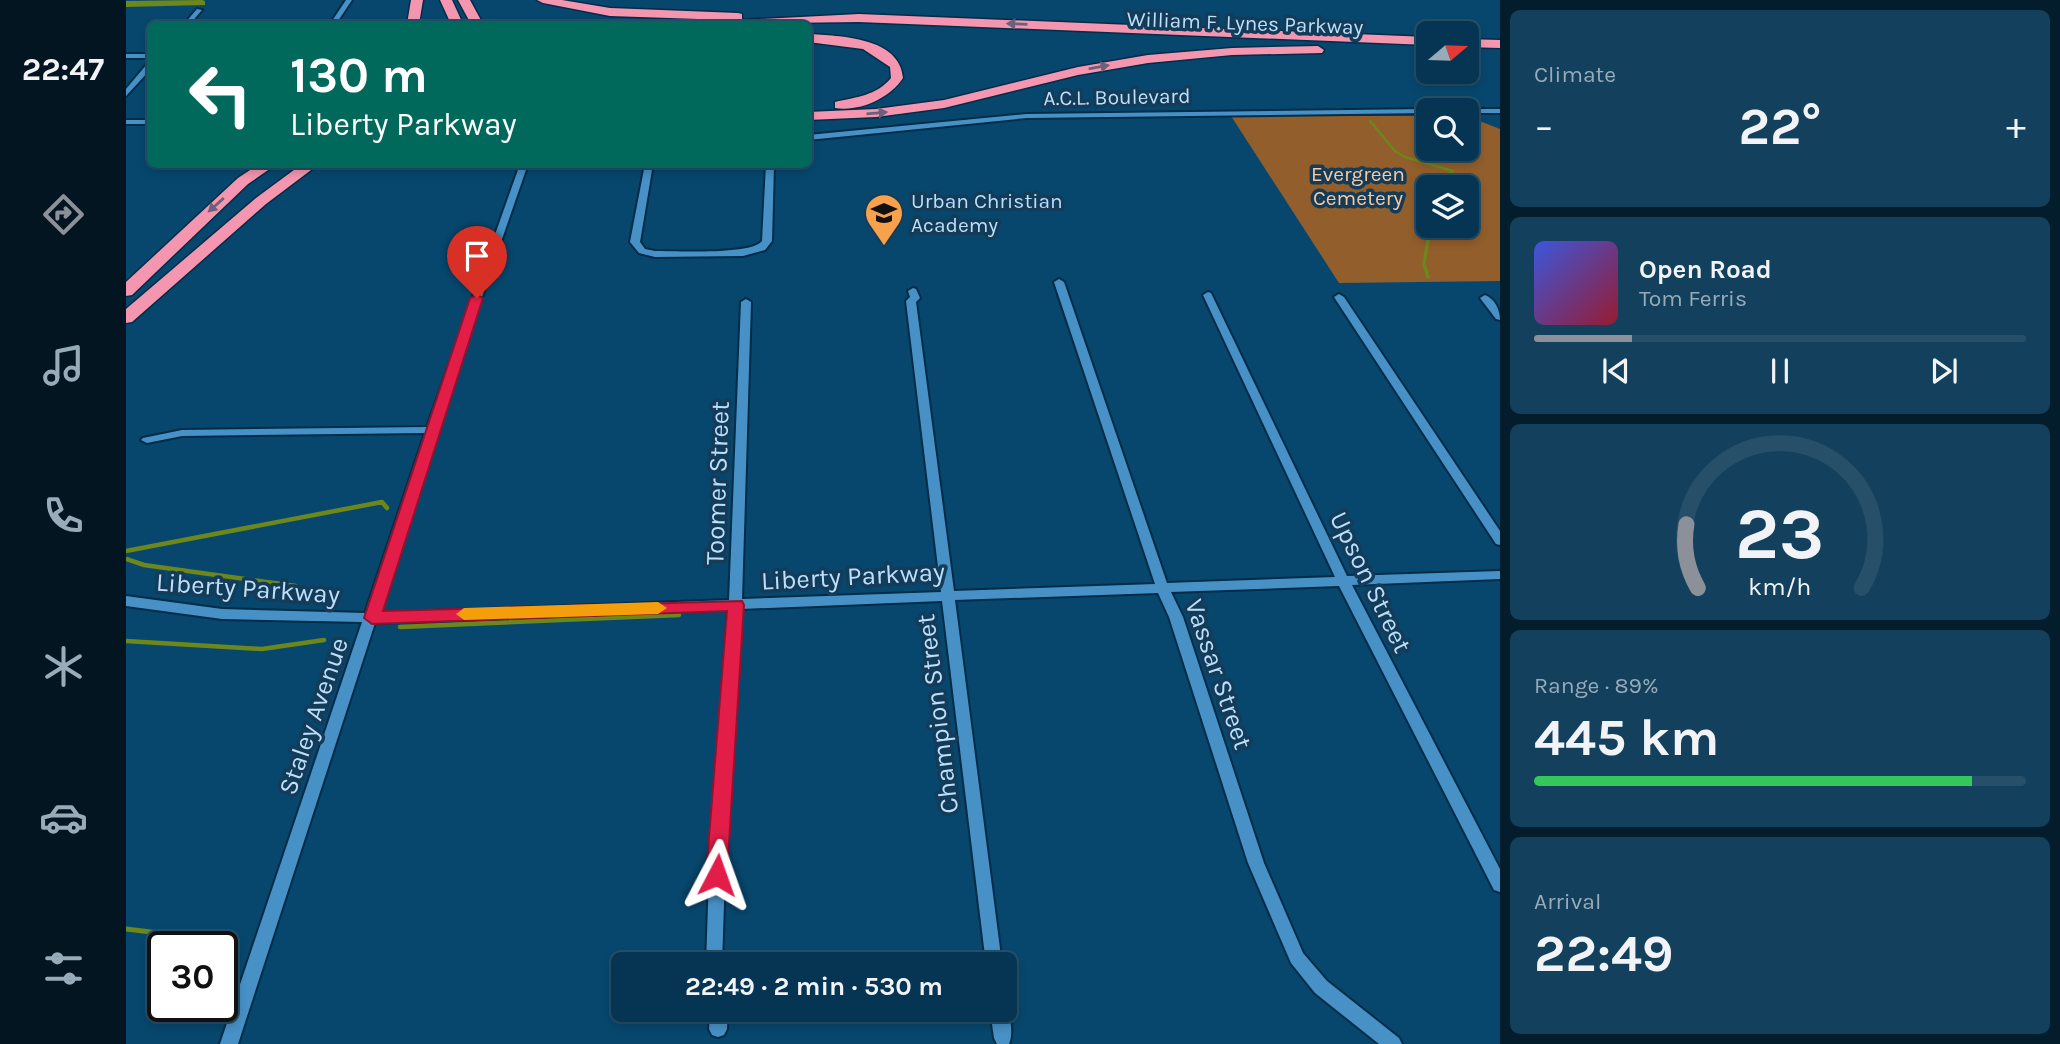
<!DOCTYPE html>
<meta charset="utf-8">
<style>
body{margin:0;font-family:Karla,sans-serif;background:#13405c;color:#f1f3f6;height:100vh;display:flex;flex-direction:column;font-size:26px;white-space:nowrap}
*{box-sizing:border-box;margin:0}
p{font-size:23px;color:#97abb8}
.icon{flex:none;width:38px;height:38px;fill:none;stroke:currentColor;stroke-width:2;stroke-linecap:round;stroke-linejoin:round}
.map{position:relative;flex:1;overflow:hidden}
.drawer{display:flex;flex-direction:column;gap:10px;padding:10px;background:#031d2d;width:560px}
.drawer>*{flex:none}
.hud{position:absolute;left:21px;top:21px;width:665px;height:147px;border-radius:10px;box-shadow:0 4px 10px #0003,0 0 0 2px #265069;background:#00695c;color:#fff;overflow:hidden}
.needle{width:46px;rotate:71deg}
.tools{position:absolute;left:1290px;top:21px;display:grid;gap:14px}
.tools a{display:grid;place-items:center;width:63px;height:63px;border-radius:10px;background:#053552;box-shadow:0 4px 10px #0003,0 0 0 2px #265069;font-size:35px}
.speed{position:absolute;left:21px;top:931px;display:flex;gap:14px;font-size:35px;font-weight:700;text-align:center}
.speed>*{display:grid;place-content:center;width:91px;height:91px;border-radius:50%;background:#053552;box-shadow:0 4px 10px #0003,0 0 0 2px #265069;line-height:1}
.speed .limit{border:4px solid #111;border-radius:10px;background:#fff;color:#111}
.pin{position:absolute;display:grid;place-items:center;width:60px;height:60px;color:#fff;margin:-72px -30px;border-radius:50% 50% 50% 0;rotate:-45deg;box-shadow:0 0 7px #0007}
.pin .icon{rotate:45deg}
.me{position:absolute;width:77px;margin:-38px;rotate:4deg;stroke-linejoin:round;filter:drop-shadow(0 0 5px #0008)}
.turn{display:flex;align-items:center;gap:24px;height:147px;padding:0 28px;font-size:32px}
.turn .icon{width:91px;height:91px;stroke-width:2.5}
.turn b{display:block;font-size:49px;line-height:60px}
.big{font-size:52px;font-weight:700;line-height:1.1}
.drawer .widget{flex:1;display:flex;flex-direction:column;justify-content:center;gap:10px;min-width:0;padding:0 24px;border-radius:10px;background:#13405c}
.drawer .dial{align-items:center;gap:0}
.dial svg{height:182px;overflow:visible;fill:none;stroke:#265069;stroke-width:7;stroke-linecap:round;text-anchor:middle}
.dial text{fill:#f1f3f6;stroke:none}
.song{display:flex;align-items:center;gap:21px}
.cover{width:84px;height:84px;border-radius:10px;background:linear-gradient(135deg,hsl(230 70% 55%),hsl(350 70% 35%))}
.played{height:7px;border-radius:4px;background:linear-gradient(90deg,#8c9099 20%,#265069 20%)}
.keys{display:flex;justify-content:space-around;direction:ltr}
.heat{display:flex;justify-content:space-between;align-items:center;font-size:38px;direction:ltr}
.charge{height:10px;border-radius:5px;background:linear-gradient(90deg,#34c759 89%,#265069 0)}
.trip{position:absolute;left:485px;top:952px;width:406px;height:70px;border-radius:10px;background:#053552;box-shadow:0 4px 10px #0003,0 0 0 2px #265069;font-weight:700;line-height:70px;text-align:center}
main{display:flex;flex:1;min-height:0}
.menu{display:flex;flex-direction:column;width:126px;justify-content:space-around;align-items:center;background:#021521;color:#97abb8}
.menu .icon{width:49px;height:49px}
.menu .active{color:#8c9099}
.menu b{font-size:32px;color:#f1f3f6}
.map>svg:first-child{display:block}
.green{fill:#925e2b;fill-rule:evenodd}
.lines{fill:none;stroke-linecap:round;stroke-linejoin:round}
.stream-far3{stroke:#6d871b;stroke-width:2.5}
.stream-far2{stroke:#6d871b;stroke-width:3.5}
.stream-far1{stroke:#6d871b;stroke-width:4.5}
.stream{stroke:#6d871b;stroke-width:5}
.canal{fill:#6d871b;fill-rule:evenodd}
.minor-casing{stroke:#022c47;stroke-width:4}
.highway-casing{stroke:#022c47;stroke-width:3}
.minor{fill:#4791c7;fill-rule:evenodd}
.highway{fill:#f596b0;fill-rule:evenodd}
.oneway{fill:#6e607b}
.route{fill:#e11d48;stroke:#92132f;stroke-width:2}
.slow{fill:#f59e0b}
.labels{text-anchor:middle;stroke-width:7;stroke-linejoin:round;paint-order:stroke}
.far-street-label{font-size:21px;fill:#bbdffc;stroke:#143c58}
.far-park-label{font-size:21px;fill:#f9c89e;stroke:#143c58}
.far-poi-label{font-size:21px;fill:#bbdffc;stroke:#143c58;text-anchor:start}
.street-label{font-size:26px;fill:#bbdffc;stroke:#143c58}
</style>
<main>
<nav class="menu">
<b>22:47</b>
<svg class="icon active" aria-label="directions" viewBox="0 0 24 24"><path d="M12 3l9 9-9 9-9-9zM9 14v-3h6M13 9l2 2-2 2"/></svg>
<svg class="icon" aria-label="music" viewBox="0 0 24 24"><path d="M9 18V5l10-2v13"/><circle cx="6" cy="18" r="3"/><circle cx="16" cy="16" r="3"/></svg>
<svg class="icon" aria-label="phone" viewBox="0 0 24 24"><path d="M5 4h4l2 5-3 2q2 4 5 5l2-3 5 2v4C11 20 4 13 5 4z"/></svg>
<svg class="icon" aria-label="climate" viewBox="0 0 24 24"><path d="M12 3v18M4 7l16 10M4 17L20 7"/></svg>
<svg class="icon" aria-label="car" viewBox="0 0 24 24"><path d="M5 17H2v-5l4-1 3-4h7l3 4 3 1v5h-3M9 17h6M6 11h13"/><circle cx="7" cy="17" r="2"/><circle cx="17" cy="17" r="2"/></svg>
<svg class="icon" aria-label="filters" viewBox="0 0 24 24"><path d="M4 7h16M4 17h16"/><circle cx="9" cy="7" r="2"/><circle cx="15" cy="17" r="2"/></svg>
</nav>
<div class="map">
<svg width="1374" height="1044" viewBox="0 0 1374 1044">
<rect width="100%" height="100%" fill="#07476e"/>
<path class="green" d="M 1105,116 L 1302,116 L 1302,149 L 1340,149 L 1341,116 L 1374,129 L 1374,281 L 1213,283 ZM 1302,187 L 1340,187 L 1340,226 L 1302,226 Z"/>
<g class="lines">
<path class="stream-far3" d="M 1244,121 L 1269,151 L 1279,157 L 1327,171 L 1322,175"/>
<path class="stream-far2" d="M 1310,187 L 1324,174
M 1306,226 L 1307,229
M 1302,277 L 1298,264 L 1303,234"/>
<path class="stream-far1" d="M 0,551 L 256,502 L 261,508
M 0,559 L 18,565 L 170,586
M 274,627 L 553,615
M 0,641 L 136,649 L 198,640"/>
<path class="stream" d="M 0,929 L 33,933 L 71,932 L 85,945 L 105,947"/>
<path class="canal" d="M 76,0 L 79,1 L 79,5 L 0,7 L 0,1 Z"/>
<defs>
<path id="minor" d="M 220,0 L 226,0 L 210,24 L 204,24 Z
M 71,9 L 76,10 L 64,24 L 58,24 Z
M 0,54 L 24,54 L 24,58 L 0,58 Z
M 21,64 L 24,64 L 24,70 L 0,96 L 0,89 Z
M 1302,109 L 1305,110 L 1302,110 L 1302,113 L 901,118 L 682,140 L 682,135 L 901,114 Z
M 1340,109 L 1374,109 L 1374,113 L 1340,113 L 1340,110 L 1337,110 Z
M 0,120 L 24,120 L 24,124 L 0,124 Z
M 394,164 L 402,164 L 329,375 L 252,613 L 603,600 L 615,302 L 620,299 L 625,302 L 616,599 L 815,592 L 780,301 L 784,297 L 782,291 L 787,288 L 790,289 L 794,298 L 790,302 L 828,591 L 1029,584 L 928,282 L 933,279 L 938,282 L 1041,583 L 1209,577 L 1077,295 L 1082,292 L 1085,293 L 1221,576 L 1374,571 L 1374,579 L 1226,585 L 1374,869 L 1374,892 L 1368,890 L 1213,586 L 1045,592 L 1057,617 L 1138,863 L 1177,953 L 1201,981 L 1273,1038 L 1276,1044 L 1253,1044 L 1189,993 L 1165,963 L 1122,863 L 1043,617 L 1032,593 L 829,600 L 876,964 L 860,964 L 816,601 L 615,609 L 599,875 L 596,964 L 580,964 L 583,875 L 602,609 L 249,623 L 112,1044 L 94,1044 L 236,622 L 96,619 L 0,606 L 0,596 L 96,609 L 239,613 L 299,433 L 56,436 L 21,443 L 15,440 L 17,438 L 56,430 L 301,427 Z
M 519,164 L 527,164 L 514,242 L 519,249 L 529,251 C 549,251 626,255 636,241 L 640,164 L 648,164 L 646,241 L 639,250 L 617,256 L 529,257 L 513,253 L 504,242 Z
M 1213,294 L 1218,297 L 1374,531 L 1374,545 L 1370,544 L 1208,297 Z
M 1359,295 C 1369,299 1374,310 1374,320 L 1370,319 L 1354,298 Z
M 878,1004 C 884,1014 888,1033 883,1044 L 871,1044 L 868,1038 L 864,1010 L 878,1010 Z
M 584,1010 L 602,1010 L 601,1029 L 598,1035 L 592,1037 L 586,1035 L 583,1029 Z"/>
<path id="highway" d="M 285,0 L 297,0 L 293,24 L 281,24 Z
M 314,0 L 326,0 L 337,24 L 325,24 Z
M 332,0 L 344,0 L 357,24 L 345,24 Z
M 411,0 L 436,0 L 484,8 L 612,13 L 616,14 L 616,20 L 733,14 L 1302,37 L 1302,45 L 733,22 L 589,24 L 591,21 L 602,20 L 484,16 L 417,3 Z
M 682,34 C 714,36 774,37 777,78 C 764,98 734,112 709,108 L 709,102 C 730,97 750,96 765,78 L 764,67 L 737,49 L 682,42 Z
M 1340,39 L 1374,40 L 1374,48 L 1340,47 Z
M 1192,46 L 1198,50 L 1196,53 L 1106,55 L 1022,63 L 952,75 L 818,108 L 750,117 L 682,120 L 682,112 L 750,109 L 818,100 L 952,67 L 1022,55 L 1106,48 Z
M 133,164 L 151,164 L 122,184 L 6,295 L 0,296 L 0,282 L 112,178 Z
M 176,164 L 193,164 L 140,204 L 6,322 L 0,323 L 0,309 L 130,198 Z"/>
</defs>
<use href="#minor" class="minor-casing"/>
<use href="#highway" class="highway-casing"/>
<use href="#minor" class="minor"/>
<use href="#highway" class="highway"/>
</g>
<defs><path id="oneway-solid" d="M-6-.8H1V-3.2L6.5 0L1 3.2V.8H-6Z" transform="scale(1.75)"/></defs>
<g class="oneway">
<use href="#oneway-solid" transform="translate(891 24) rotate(-178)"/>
<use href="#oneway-solid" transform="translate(973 67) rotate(-10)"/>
<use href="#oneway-solid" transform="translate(751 113) rotate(-5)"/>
<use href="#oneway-solid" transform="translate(90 205) rotate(138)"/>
</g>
<path class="route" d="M 351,295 L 357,298 L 257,611 L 616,601 L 618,605 L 601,875 L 598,882 L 591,884 L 583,882 L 580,875 L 601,611 L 246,624 L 238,618 L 344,298 Z"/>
<path class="slow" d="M 532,602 L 541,608 L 532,614 L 338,620 L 330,614 L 338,608 Z"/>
<defs>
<symbol id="school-pin" viewBox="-11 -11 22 30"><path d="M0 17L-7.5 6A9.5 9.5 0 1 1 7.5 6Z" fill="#f7a14a" stroke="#143c58"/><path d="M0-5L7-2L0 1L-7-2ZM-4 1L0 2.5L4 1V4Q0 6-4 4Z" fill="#111"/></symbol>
</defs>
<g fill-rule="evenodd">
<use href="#school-pin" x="736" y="191" width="44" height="60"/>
</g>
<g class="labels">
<g class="far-street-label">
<text transform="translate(1119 23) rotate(2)" y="7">William F. Lynes Parkway</text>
<text transform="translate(991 97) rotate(-1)" y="7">A.C.L. Boulevard</text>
</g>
<g class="far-park-label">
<text x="1232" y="181">Evergreen<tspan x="1232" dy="24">Cemetery</tspan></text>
</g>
<g class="far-poi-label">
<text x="785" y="208">Urban Christian<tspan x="785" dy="24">Academy</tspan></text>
</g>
<g class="street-label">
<text transform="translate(591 483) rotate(-88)" y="9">Toomer Street</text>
<text transform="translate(727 576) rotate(-3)" y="9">Liberty Parkway</text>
<text transform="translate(1245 582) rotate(64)" y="9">Upson Street</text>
<text transform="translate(122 588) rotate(4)" y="9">Liberty Parkway</text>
<text transform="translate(1093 674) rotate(71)" y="9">Vassar Street</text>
<text transform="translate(811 714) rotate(-97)" y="9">Champion Street</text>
<text transform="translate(187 716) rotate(-71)" y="9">Staley Avenue</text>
</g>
</g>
</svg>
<div class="tools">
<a><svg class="needle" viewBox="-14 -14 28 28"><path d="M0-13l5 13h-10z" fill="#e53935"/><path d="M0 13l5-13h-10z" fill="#97abb8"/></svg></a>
<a><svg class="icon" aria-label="search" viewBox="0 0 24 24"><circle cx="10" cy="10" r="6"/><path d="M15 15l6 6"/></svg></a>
<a><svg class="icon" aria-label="layers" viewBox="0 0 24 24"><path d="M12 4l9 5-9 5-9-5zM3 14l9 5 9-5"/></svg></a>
</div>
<div class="speed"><div class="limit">30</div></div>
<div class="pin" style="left:351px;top:298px;background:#d93025"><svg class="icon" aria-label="arrive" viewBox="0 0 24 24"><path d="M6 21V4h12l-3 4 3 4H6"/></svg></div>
<svg class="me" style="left:591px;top:875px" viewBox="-20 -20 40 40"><path d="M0-17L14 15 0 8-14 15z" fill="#e11d48" stroke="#fff" stroke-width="4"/></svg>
<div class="trip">22:49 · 2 min · 530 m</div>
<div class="hud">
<div class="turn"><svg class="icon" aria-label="left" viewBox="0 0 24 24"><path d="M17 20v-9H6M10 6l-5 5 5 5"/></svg><div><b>130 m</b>Liberty Parkway</div></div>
</div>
</div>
<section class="drawer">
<div class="widget"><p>Climate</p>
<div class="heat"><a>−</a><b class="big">22°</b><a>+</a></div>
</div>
<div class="widget">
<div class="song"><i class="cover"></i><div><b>Open Road</b><p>Tom Ferris</p></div></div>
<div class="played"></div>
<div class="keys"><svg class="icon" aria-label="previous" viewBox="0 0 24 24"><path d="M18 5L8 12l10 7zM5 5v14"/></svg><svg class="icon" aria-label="pause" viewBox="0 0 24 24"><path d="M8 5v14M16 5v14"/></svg><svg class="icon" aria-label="next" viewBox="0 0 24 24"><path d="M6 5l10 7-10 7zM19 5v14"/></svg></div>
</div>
<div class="widget dial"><svg viewBox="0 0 100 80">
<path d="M14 69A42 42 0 1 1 86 69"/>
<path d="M14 69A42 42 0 0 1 9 41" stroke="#8c9099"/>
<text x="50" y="56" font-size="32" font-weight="700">23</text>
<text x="50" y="72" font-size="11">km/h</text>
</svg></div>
<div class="widget"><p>Range · 89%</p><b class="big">445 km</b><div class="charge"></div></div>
<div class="widget"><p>Arrival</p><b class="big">22:49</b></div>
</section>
</main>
